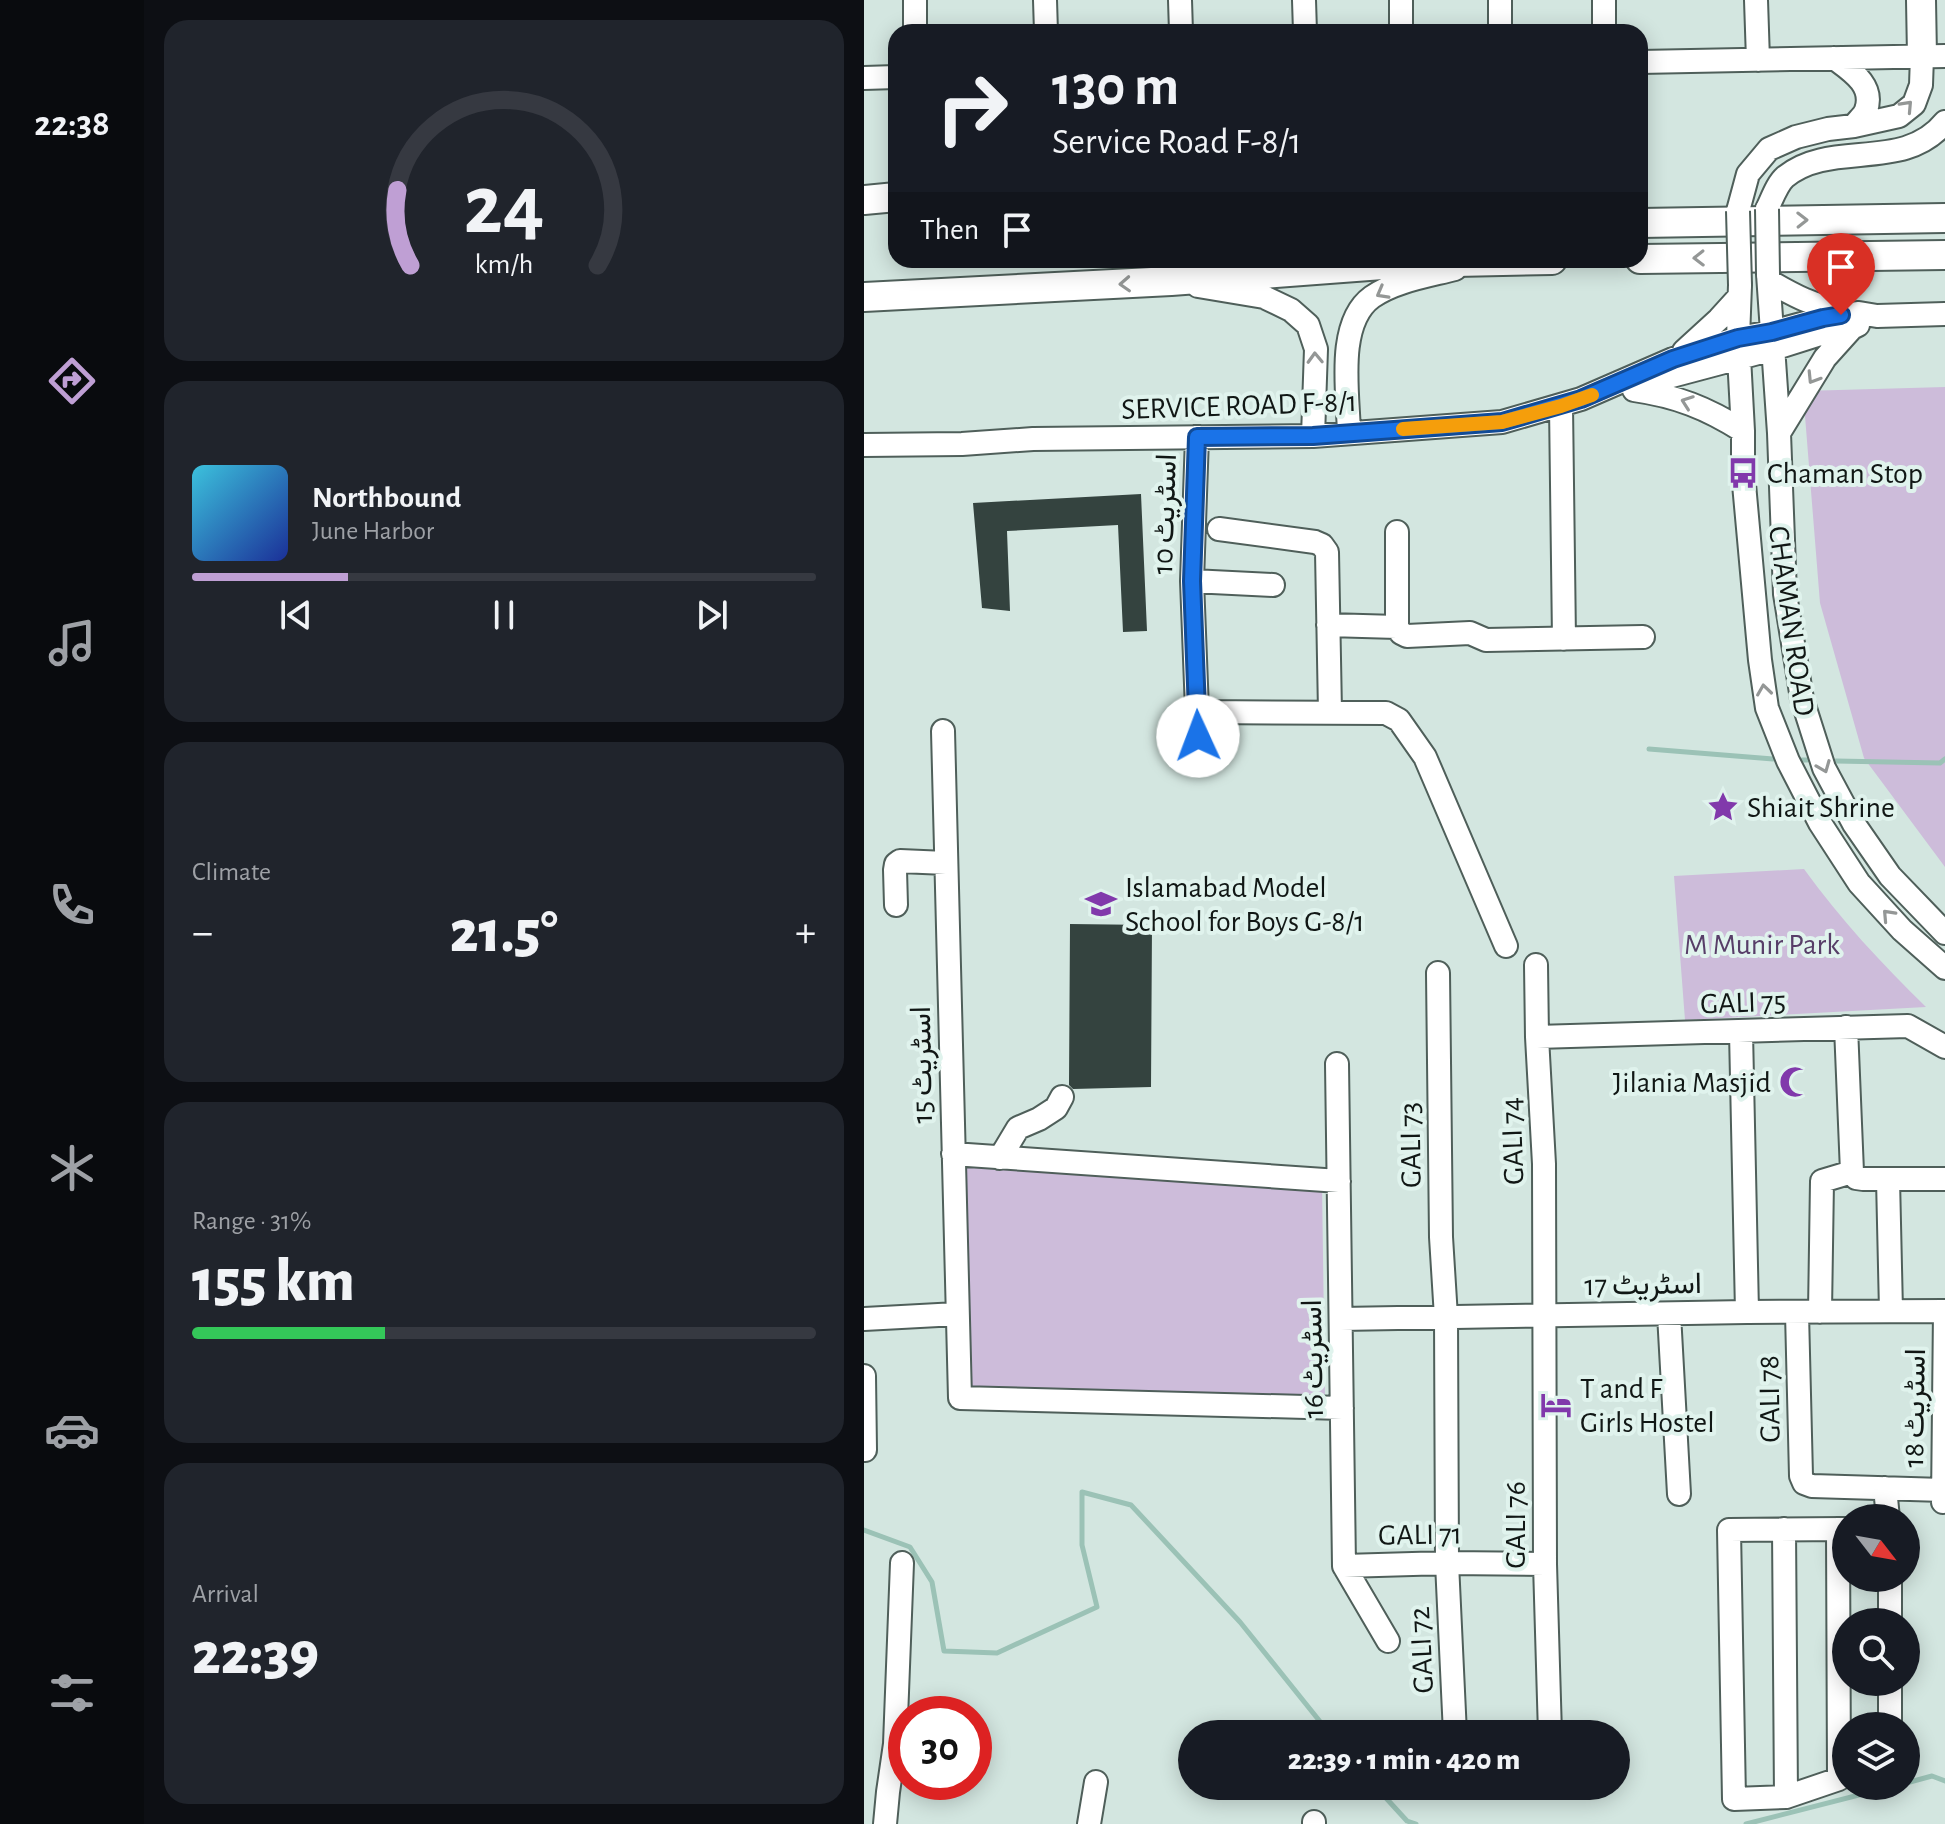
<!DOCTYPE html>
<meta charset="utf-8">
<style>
body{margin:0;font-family:"Alegreya Sans",Vazirmatn,sans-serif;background:#20242c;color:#f1f3f6;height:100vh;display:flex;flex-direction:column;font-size:30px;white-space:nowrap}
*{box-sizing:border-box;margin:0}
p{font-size:26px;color:#9ea1a6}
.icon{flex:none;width:44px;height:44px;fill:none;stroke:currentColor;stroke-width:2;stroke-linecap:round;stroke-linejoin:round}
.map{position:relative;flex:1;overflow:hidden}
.side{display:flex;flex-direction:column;gap:20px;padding:20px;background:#0d0f14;width:720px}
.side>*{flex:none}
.guide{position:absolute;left:24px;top:24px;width:760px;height:244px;border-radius:24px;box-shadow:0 4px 20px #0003;background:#171b24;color:#f1f3f6;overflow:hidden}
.needle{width:52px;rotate:121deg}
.tools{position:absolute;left:968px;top:1504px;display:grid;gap:16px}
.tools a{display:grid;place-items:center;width:88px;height:88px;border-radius:50%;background:#171b24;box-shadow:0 4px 20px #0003;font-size:40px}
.speed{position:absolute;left:24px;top:1696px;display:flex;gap:16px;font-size:40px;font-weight:700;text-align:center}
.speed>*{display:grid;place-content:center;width:104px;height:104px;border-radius:50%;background:#171b24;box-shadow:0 4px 20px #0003;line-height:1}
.speed .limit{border:12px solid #d22;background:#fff;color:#111}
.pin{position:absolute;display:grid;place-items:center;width:68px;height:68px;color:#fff;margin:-82px -34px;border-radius:50% 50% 50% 0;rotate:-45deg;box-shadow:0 0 8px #0007}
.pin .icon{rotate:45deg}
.me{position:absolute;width:88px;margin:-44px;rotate:358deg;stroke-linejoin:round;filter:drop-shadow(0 0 6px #0008)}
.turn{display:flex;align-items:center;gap:28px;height:168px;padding:0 32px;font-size:36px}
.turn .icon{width:104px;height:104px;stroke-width:2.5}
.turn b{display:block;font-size:56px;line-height:68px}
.then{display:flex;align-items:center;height:76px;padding:0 32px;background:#0003;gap:16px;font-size:30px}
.big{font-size:60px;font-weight:800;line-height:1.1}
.side .widget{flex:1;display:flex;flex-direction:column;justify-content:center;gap:12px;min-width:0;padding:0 28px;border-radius:24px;background:#20242c}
.side .dial{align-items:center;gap:0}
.dial svg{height:208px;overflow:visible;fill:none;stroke:#363941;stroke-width:7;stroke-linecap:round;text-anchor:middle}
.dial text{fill:#f1f3f6;stroke:none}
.song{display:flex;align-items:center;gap:24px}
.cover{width:96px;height:96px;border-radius:12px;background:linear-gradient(135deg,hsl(190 70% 55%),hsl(230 70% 35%))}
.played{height:8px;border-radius:4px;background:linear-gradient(90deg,#bf9fd4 25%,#363941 25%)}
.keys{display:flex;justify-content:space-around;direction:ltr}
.heat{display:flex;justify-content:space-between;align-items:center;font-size:44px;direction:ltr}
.charge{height:12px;border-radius:6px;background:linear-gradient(90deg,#34c759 31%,#363941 0)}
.trip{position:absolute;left:314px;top:1720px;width:452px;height:80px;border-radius:40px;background:#171b24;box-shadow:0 4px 20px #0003;font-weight:800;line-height:80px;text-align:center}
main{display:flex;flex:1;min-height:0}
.dock{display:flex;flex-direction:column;width:144px;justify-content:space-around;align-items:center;background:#090b0e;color:#9ea1a6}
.dock .icon{width:56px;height:56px}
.dock .on{color:#bf9fd4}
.dock b{font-size:36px;color:#f1f3f6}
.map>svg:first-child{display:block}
.green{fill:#cdbcda}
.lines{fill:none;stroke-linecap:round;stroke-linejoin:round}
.stream{stroke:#9bc2b6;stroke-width:5}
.building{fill:#34433f}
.minor-casing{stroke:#4f5f5a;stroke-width:26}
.major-casing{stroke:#4f5f5a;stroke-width:32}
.minor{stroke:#fff;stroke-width:22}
.major{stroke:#fff;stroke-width:28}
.minor-bridge-casing{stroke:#4f5f5a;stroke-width:26;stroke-linecap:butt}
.minor-bridge{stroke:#fff;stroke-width:22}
.oneway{stroke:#949796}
.route-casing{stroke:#114b97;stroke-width:20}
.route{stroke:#1a73e8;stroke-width:14}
.slow{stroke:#f59e0b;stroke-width:14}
.labels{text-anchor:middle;stroke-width:8;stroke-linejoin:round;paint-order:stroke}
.street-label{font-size:30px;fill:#111715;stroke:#e0f3ed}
.poi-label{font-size:30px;fill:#111715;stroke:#e0f3ed;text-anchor:start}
.park-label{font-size:30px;fill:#573e68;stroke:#e0f3ed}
</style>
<main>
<nav class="dock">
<b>22:38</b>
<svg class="icon on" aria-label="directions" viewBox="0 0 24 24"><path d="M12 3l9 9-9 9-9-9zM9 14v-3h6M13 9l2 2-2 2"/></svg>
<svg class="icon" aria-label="music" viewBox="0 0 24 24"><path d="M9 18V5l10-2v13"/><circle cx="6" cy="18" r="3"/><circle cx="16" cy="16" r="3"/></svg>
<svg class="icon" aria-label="phone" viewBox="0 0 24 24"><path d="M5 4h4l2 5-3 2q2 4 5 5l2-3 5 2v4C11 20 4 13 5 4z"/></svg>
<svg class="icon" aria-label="climate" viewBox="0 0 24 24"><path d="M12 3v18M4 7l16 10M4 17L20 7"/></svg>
<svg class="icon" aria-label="car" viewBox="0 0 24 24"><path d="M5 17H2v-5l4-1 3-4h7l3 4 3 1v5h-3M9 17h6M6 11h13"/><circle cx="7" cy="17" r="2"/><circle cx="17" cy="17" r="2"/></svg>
<svg class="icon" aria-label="filters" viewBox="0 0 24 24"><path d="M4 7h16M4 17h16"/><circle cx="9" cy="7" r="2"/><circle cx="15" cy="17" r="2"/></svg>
</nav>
<section class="side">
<div class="widget dial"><svg viewBox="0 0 100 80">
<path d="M14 69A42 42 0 1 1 86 69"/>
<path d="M14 69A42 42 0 0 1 9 40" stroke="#bf9fd4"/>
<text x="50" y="56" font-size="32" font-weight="700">24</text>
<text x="50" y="72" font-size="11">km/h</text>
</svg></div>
<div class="widget">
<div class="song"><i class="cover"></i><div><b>Northbound</b><p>June Harbor</p></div></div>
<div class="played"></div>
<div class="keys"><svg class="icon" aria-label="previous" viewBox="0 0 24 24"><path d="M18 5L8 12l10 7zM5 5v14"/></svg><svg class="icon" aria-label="pause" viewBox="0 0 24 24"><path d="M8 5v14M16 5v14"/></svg><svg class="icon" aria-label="next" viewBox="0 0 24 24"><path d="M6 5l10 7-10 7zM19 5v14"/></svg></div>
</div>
<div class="widget"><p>Climate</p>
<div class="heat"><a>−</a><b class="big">21.5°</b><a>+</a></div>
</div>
<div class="widget"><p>Range · 31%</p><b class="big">155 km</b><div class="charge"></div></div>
<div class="widget"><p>Arrival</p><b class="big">22:39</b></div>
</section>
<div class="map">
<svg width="1081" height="1824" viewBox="0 0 1081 1824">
<rect width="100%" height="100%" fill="#d3e6e0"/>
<path class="green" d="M 1081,387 L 1081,867 L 1000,758 L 956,603 L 939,391 Z
M 940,869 C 976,919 1018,964 1062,1007 L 821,1020 L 810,876 Z
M 100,1159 L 458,1185 L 461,1399 L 101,1393 Z"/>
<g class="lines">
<path class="stream" d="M 785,749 L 909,759
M 938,760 L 943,760
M 972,761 L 1076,763 L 1081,759
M 0,1530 L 46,1547 L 68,1582 L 80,1651 L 133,1653 L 233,1607 L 218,1545 L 218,1492 L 267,1505 L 376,1622 L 466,1734
M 1042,1783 L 1068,1776 L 1081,1781
M 511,1786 L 543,1821 L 552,1824
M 882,1824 L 1030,1786"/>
</g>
<path class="building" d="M 277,494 L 283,631 L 259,632 L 254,525 L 143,531 L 146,611 L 118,608 L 109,503 Z
M 206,924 L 288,925 L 287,1087 L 209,1089 L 205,1085 Z"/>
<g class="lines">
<defs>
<path id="minor" d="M 51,0 L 51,32
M 181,0 L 182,32
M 316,0 L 317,32
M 440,0 L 441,32
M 537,0 L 537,32
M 636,0 L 636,32
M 740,0 L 740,32
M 892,0 L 894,60
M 970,58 C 986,70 1011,85 1002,110 C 1000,116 993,121 990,126
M 776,62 L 1081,56
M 0,78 L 32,77
M 903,209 C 908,199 913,184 921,177 C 967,139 1040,173 1081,122
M 874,211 L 884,174 L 905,149 L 932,137 L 964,129 L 990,126 L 1035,116 L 1050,104 L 1057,85 L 1058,56
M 904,274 L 915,433 L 921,594 L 938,699 L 960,768 L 990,824 L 1026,876 L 1081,933
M 905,281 C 929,295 951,307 978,310
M 876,285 L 874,338 L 879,431 L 879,473 L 896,660 L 903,708 L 924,761 L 956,823 L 995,883 L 1038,930 L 1081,968
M 334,286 L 400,297 L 427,310 L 444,325 L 452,349 L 449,436
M 820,351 L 855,319 L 875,297
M 785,382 L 909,349 L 953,335 L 988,328 L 994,325
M 770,390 C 812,396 843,408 879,431
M 697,406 L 700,639
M 485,433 C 484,393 472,323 508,297 C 531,281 564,276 591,269
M 915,433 L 961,358 L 988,328
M 333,437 L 328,581 L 334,736
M 0,445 L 98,444 L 169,439 L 449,436 L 638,422 L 717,399 L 809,359 L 874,338 L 908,332 L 959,318 L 995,313 L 1013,316 L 1081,314
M 355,529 L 451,542 L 458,545 L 463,552 L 466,712
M 533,532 L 533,627
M 328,581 L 409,585
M 464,625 L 533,627 L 537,633 L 543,636 L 606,633 L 622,640 L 779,637
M 334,712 L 522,713 L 535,720 L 561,757 L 642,946
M 79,731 L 96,1398 L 478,1408
M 32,905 L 31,870 L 32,864 L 36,861 L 82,863
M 672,965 L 673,1037 L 680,1164 L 681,1564 L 686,1734
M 574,973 L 577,1237 L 582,1317 L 583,1563 L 591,1734
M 982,1027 L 988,1172 L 992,1178 L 999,1179 L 1081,1179
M 877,1032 L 883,1312
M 673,1037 L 1044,1026 L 1081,1047
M 473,1064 L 480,1566 L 524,1641
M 89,1154 L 475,1181
M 136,1158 L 154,1128 L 175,1119 L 192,1108 L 198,1097
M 1024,1179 L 1027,1311
M 956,1312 L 958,1181 L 988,1172
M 933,1313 L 937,1476 L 940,1483 L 948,1486 L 1079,1490
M 805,1314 L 815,1494
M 0,1319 L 93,1314
M 477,1319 L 883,1312 L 1081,1311
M 0,1376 L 1,1450
M 1021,1488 L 1024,1518
M 1079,1502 L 1081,1311
M 920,1529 L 922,1797 L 870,1799 L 865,1530 L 982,1529
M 480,1566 L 583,1563 L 681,1564
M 1026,1578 L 1026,1622
M 1026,1682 L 1026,1726
M 922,1797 L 975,1779 L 974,1529
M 21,1824 L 24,1792 L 31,1744 L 38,1563
M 225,1824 L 232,1782
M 450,1824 L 450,1822"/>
<path id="major" d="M 1057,0 L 1058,56
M 0,200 L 32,197
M 776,223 L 1081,218
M 776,259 L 1081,255
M 0,297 L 307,281 L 545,263 L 688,260"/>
</defs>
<use href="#minor" class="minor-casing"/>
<use href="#major" class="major-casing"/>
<use href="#minor" class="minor"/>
<use href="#major" class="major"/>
<defs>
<path id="minor-bridge" d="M 903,209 L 904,274
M 874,211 L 876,285"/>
</defs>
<use href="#minor-bridge" class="minor-bridge-casing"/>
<use href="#minor-bridge" class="minor-bridge"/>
</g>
<defs><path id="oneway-chevron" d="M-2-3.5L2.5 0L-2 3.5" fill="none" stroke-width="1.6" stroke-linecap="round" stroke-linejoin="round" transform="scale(2)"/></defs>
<g class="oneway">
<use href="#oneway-chevron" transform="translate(1043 106) rotate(-47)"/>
<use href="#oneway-chevron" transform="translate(938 220) rotate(-1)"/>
<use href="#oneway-chevron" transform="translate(835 258) rotate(179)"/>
<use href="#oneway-chevron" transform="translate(261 284) rotate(177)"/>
<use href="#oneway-chevron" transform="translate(518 293) rotate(151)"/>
<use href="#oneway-chevron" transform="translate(451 358) rotate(-92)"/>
<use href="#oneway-chevron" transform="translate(949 378) rotate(122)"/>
<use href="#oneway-chevron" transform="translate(823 402) rotate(-160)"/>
<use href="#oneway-chevron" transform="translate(900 690) rotate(-98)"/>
<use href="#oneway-chevron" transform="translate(960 767) rotate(68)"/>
<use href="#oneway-chevron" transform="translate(1024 915) rotate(-133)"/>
</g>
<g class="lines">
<defs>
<path id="route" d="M 334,736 L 328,581 L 333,437 L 449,436 L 638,422 L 717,399 L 809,359 L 874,338 L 908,332 L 959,318 L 977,315"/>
</defs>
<use href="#route" class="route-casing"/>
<use href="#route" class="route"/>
<path class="slow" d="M 539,429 L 638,422 L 697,406 L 728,395"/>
</g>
<defs>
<symbol id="bus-bare" viewBox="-9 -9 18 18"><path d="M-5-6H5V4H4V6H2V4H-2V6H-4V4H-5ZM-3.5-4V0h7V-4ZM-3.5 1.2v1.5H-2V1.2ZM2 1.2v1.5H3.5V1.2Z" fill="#8139ab" stroke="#e0f3ed" stroke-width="2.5" paint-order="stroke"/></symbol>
<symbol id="sight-bare" viewBox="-9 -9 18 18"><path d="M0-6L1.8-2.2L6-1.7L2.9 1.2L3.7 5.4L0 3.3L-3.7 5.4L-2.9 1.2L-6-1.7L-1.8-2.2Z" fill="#8139ab" stroke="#e0f3ed" stroke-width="2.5" paint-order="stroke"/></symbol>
<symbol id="school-bare" viewBox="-9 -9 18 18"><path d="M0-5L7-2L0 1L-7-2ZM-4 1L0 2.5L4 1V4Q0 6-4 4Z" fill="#8139ab" stroke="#e0f3ed" stroke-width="2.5" paint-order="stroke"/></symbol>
<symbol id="mosque-bare" viewBox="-9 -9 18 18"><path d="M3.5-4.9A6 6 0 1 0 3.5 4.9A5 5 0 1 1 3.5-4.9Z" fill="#8139ab" stroke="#e0f3ed" stroke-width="2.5" paint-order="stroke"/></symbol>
<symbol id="hotel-bare" viewBox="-9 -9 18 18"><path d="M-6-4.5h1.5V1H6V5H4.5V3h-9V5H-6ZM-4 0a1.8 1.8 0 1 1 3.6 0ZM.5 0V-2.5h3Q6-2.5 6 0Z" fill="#8139ab" stroke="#e0f3ed" stroke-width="2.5" paint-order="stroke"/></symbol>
</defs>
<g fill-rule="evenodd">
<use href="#bus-bare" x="857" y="451" width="44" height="44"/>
<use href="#sight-bare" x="837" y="785" width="44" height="44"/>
<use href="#school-bare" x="215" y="882" width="44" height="44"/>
<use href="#mosque-bare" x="909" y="1060" width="44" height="44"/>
<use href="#hotel-bare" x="670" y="1383" width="44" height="44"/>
</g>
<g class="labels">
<g class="street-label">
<text transform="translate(375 405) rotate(-2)" y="10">SERVICE ROAD F-8/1</text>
<text transform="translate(300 514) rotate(-88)" y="10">اسٹریٹ 10</text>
<text transform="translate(928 621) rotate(82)" y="10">CHAMAN ROAD</text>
<text transform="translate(879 1002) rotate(-2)" y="10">GALI 75</text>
<text transform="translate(57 1065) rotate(-91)" y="10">اسٹریٹ 15</text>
<text transform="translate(648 1141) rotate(-92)" y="10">GALI 74</text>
<text transform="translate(546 1145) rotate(-91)" y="10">GALI 73</text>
<text transform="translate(779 1284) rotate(-1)" y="10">اسٹریٹ 17</text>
<text transform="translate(448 1359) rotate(-91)" y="10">اسٹریٹ 16</text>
<text transform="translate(905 1399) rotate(-91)" y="10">GALI 78</text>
<text transform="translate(1050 1408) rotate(-89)" y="10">اسٹریٹ 18</text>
<text transform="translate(651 1525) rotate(-90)" y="10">GALI 76</text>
<text transform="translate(556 1534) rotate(-1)" y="10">GALI 71</text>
<text transform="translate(557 1650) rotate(-93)" y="10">GALI 72</text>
</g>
<g class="poi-label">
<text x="903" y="483">Chaman Stop</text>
<text x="883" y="817">Shiait Shrine</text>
<text x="261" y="897">Islamabad Model<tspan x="261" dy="34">School for Boys G-8/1</tspan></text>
<text x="907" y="1092" text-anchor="end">Jilania Masjid</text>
<text x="716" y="1398">T and F<tspan x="716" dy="34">Girls Hostel</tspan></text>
</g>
<g class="park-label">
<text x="898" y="954">M Munir Park</text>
</g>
</g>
</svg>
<div class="tools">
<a><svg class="needle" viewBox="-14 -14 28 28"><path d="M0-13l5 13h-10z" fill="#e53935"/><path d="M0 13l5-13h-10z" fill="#9ea1a6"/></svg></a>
<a><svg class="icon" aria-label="search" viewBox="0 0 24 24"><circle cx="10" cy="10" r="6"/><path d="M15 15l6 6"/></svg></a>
<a><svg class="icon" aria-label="layers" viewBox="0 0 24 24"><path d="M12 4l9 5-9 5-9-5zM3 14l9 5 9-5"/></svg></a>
</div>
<div class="speed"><div class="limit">30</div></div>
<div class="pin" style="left:977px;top:315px;background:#d93025"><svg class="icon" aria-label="arrive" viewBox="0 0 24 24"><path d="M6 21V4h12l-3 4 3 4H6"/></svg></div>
<svg class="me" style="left:334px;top:736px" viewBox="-20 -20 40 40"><circle r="19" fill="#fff"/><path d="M0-13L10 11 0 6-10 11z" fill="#1a73e8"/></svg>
<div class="trip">22:39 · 1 min · 420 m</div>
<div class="guide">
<div class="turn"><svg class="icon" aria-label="right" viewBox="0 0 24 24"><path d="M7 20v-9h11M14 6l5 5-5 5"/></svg><div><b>130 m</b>Service Road F-8/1</div></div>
<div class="then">Then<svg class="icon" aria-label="arrive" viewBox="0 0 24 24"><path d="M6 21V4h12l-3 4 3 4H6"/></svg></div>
</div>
</div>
</main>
